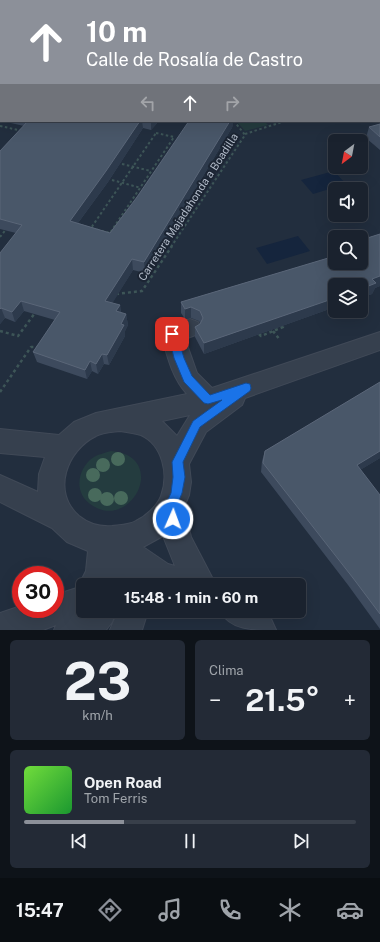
<!DOCTYPE html>
<html lang="es">
<meta charset="utf-8">
<style>
body{margin:0;font-family:"Public Sans",sans-serif;background:#232a36;color:#f1f3f6;height:100vh;display:flex;flex-direction:column;font-size:15px;white-space:nowrap}
*{box-sizing:border-box;margin:0}
p{font-size:13px;color:#9fa4aa}
.icon{flex:none;width:22px;height:22px;fill:none;stroke:currentColor;stroke-width:2;stroke-linecap:round;stroke-linejoin:round}
.map{position:relative;height:630px;overflow:hidden}
.details{display:flex;flex-direction:column;gap:10px;padding:10px;background:#0e1319;flex:1}
.details>*{flex:none}
.guide{position:absolute;left:0px;top:0px;width:380px;height:122px;box-shadow:0 4px 16px #0002,0 0 0 1px #383f4a;background:#8c9099;color:#fff;overflow:hidden}
.needle{width:26px;rotate:212deg}
.tools{position:absolute;left:328px;top:134px;display:grid;gap:8px}
.tools a{display:grid;place-items:center;width:40px;height:40px;border-radius:6px;background:#1a222e;box-shadow:0 4px 16px #0002,0 0 0 1px #383f4a;font-size:20px}
.speed{position:absolute;left:12px;top:566px;display:flex;gap:8px;font-size:20px;font-weight:700;text-align:center}
.speed>*{display:grid;place-content:center;width:52px;height:52px;border-radius:50%;background:#1a222e;box-shadow:0 4px 16px #0002,0 0 0 1px #383f4a;line-height:1}
.speed .limit{border:6px solid #d22;background:#fff;color:#111}
.pin{position:absolute;display:grid;place-items:center;width:34px;height:34px;color:#fff;margin:-17px;border-radius:8px;box-shadow:0 2px 6px #0006}
.me{position:absolute;width:44px;margin:-22px;rotate:2deg;stroke-linejoin:round;filter:drop-shadow(0 0 3px #0008)}
.turn{display:flex;align-items:center;gap:14px;height:84px;padding:0 20px;font-size:18px}
.turn .icon{width:52px;height:52px;stroke-width:2.5}
.turn b{display:block;font-size:28px;line-height:34px}
.lanes{display:flex;align-items:center;height:38px;padding:0 20px;background:#0003;justify-content:center;gap:20px;direction:ltr}
.lanes .off{opacity:.35}
.big{font-size:30px;font-weight:700;line-height:1.1}
.details .tile{flex:1;display:flex;flex-direction:column;justify-content:center;gap:6px;min-width:0;padding:0 14px;border-radius:6px;background:#232a36}
.details .dial{align-items:center;gap:0}
.dial b{font-size:52px;line-height:1}
.song{display:flex;align-items:center;gap:12px}
.cover{width:48px;height:48px;border-radius:6px;background:linear-gradient(135deg,hsl(100 70% 55%),hsl(130 70% 35%))}
.played{height:4px;border-radius:2px;background:linear-gradient(90deg,#8c9099 30%,#383f4a 30%)}
.keys{display:flex;justify-content:space-around;direction:ltr}
.heat{display:flex;justify-content:space-between;align-items:center;font-size:22px;direction:ltr}
.details .tiles{flex:1;display:grid;gap:10px;grid-template-columns:1fr 1fr}
.tile:last-child{grid-column:span 2}
.trip{position:absolute;left:76px;top:578px;width:230px;height:40px;border-radius:6px;background:#1a222e;box-shadow:0 4px 16px #0002,0 0 0 1px #383f4a;font-weight:700;line-height:40px;text-align:center}
.menu{display:flex;height:64px;justify-content:space-around;align-items:center;background:#0a0e12;color:#9fa4aa}
.menu .icon{width:28px;height:28px}
.menu .on{color:#8c9099}
.menu b{font-size:18px;color:#f1f3f6}
.map>svg:first-child{display:block}
.green{fill:#243c3f}
.water{fill:#15253d}
.lines{fill:none;stroke-linecap:round;stroke-linejoin:round}
.minor-casing{stroke:#404957;stroke-width:2}
.path-far2{stroke:#3d5557;stroke-width:1.5;stroke-dasharray:2 2;stroke-linecap:butt}
.path-far1{stroke:#3d5557;stroke-width:2;stroke-dasharray:2.5 2.5;stroke-linecap:butt}
.path{stroke:#3d5557;stroke-width:2.5;stroke-dasharray:3 3;stroke-linecap:butt}
.minor{fill:#36404e;fill-rule:evenodd}
.tree{fill:#486a5c}
.wall{fill:#3d4a5d}
.shaded-wall{fill:#2d3a4c}
.building{fill:#495769;stroke:#5a6678}
.route{fill:#1a73e8;stroke:#114b97}
.labels{text-anchor:middle;stroke-width:4;stroke-linejoin:round;paint-order:stroke}
.street-label{font-size:11px;fill:#b2bbc9;stroke:#1c2533}
</style>
<div class="map">
<svg width="380" height="630" viewBox="0 0 380 630">
<rect width="100%" height="100%" fill="#222e3e"/>
<path class="green" d="M 236,121 L 264,121 L 268,125 L 245,131 Z
M 111,451 C 170,456 131,534 90,504 C 73,492 78,467 94,457 C 99,454 105,453 111,451 Z"/>
<path class="water" d="M 334,171 L 346,184 L 313,194 L 301,180 Z
M 298,236 L 310,251 L 267,264 L 256,248 Z"/>
<g class="lines">
<defs>
<path id="minor" d="M 268,0 L 284,0 L 284,1 L 268,1 Z
M 379,24 L 380,24 L 380,32 L 379,32 Z
M 190,319 L 198,322 L 201,328 L 198,334 L 185,339 L 197,373 L 212,388 L 380,332 L 380,350 L 245,398 L 242,405 L 206,432 L 189,464 L 191,482 L 189,495 L 184,507 L 191,537 L 216,585 L 83,585 L 83,611 L 116,611 L 112,622 L 106,630 L 54,630 L 56,625 L 43,630 L 0,630 L 0,613 L 21,606 L 21,609 L 55,609 L 55,595 L 80,587 L 79,585 L 86,571 L 88,551 L 67,542 L 52,528 L 0,502 L 0,475 L 38,492 L 39,474 L 45,457 L 0,453 L 0,429 L 59,435 L 74,422 L 96,413 L 187,394 C 172,378 167,355 161,334 L 164,328 ZM 190,415 L 177,436 L 162,421 ZM 120,431 C 127,432 134,433 141,435 C 163,445 169,475 161,496 C 157,506 146,516 136,521 C 129,525 120,525 112,526 C 99,527 89,524 79,516 C 51,492 67,450 96,436 C 103,432 112,432 120,431 ZM 163,536 L 175,566 L 168,564 L 143,547 Z
M 118,611 L 148,611 L 142,630 L 110,630 Z
M 220,611 L 260,611 L 271,619 L 276,630 C 251,630 231,630 220,611 Z"/>
</defs>
<use href="#minor" class="minor-casing"/>
<path class="path-far2" d="M 351,0 L 355,1
M 357,1 L 359,0"/>
<path class="path-far1" d="M 0,126 L 23,131
M 156,133 L 174,137 L 110,233 L 91,228 Z
M 245,134 L 285,121
M 122,164 L 151,171
M 112,180 L 141,188
M 0,237 L 7,228
M 171,247 L 245,135 L 234,121"/>
<path class="path" d="M 116,294 L 142,291 L 172,246
M 0,331 L 18,336 L 35,313
M 273,331 L 280,340
M 259,334 L 261,336 L 283,327 L 283,325
M 0,392 L 31,347 L 40,347"/>
<use href="#minor" class="minor"/>
</g>
<g class="tree">
<circle cx="118" cy="459" r="7"/>
<circle cx="103" cy="465" r="7"/>
<circle cx="93" cy="475" r="7"/>
<circle cx="95" cy="495" r="7"/>
<circle cx="121" cy="498" r="7"/>
<circle cx="107" cy="499" r="7"/>
</g>
<path class="wall" d="M 0,88 L 1,88 L 1,121 L 0,121 Z
M 2,121 L 159,121 L 151,130 L 143,128 L 108,182 L 78,223 L 110,233 L 233,126 L 145,273 L 133,270 L 112,303 L 120,305 L 121,313 L 126,314 L 128,325 L 125,331 L 125,336 L 109,365 L 104,364 L 98,374 L 92,371 L 87,379 L 37,362 L 33,352 L 55,320 L 24,311 L 15,322 L 5,318 L 0,324 L 0,253 L 16,233 L 0,229 L 0,151 L 24,126 Z
M 380,124 L 380,150 L 366,138 L 369,127 Z
M 380,234 L 380,286 L 375,288 L 372,294 L 361,298 L 361,285 L 335,285 L 335,307 L 204,354 L 195,337 L 195,327 L 200,324 L 200,323 L 199,321 L 191,318 L 185,319 L 181,313 L 181,302 L 335,256 L 335,263 L 361,263 L 361,240 Z
M 380,382 L 380,458 L 360,470 L 380,495 L 380,629 L 348,585 L 261,472 L 262,461 L 265,451 Z"/>
<path class="shaded-wall" d="M 1,53 L 1,66 L 0,67 L 0,54 Z
M 140,121 L 142,121 L 143,128 L 108,182 L 72,231 L 70,221 Z
M 151,121 L 159,121 L 151,130 Z
M 230,121 L 233,121 L 233,126 L 145,273 L 144,262 Z
M 132,259 L 133,270 L 107,312 L 105,301 Z
M 380,276 L 380,286 L 375,288 L 372,294 L 361,298 L 361,289 L 372,279 Z
M 335,298 L 335,307 L 204,354 L 204,343 Z
M 21,301 L 24,311 L 15,322 L 12,312 Z
M 120,305 L 121,316 L 116,311 Z
M 191,307 L 191,318 L 185,319 L 185,309 Z
M 1,308 L 5,318 L 0,324 L 0,309 Z
M 126,314 L 128,325 L 125,331 L 125,336 L 109,365 L 107,355 L 121,324 Z
M 102,354 L 104,364 L 98,374 L 96,364 Z
M 90,361 L 92,371 L 87,379 L 85,370 Z
M 380,451 L 380,458 L 352,475 L 357,465 Z"/>
<path class="building" d="M 20,0 L 189,0 L 190,1 L 16,1 Z
M 0,32 L 1,32 L 1,53 L 0,54 Z
M 0,88 L 1,88 L 1,111 L 0,110 Z
M 28,121 L 140,121 L 106,171 L 70,221 L 110,233 L 137,197 L 189,121 L 230,121 L 144,262 L 132,259 L 105,301 L 120,305 L 116,311 L 126,314 L 121,324 L 124,325 L 107,355 L 102,354 L 96,364 L 90,361 L 85,370 L 33,352 L 60,312 L 21,301 L 12,312 L 1,308 L 0,309 L 0,253 L 22,225 L 0,219 L 0,151 Z
M 380,124 L 380,137 L 369,127 Z
M 380,234 L 380,276 L 372,279 L 376,283 L 361,289 L 361,285 L 335,285 L 335,298 L 204,343 L 195,327 L 200,324 L 203,318 L 200,311 L 191,307 L 185,309 L 181,302 L 335,256 L 335,263 L 361,263 L 361,240 Z
M 380,382 L 380,451 L 357,465 L 380,495 L 380,614 L 353,578 L 263,463 L 265,451 Z"/>
<path class="route" d="M 172,330 L 175,331 L 177,334 L 184,358 L 192,376 L 210,395 L 246,383 L 250,384 L 251,388 L 250,391 L 200,427 L 183,462 L 185,477 L 182,493 L 176,508 L 178,519 L 177,523 L 173,524 L 169,523 L 164,508 L 171,493 L 173,477 L 172,462 L 193,421 L 222,400 L 208,404 L 204,403 L 184,382 L 174,358 L 168,334 L 169,331 Z"/>
<g class="labels">
<g class="street-label">
<text transform="translate(188 207) rotate(-57)" y="4">Carretera Majadahonda a Boadilla</text>
</g>
</g>
</svg>
<div class="tools">
<a><svg class="needle" viewBox="-14 -14 28 28"><path d="M0-13l5 13h-10z" fill="#e53935"/><path d="M0 13l5-13h-10z" fill="#9fa4aa"/></svg></a>
<a><svg class="icon" aria-label="sound" viewBox="0 0 24 24"><path d="M4 9h4l5-4v14l-5-4H4zM17 9q2 3 0 6"/></svg></a>
<a><svg class="icon" aria-label="search" viewBox="0 0 24 24"><circle cx="10" cy="10" r="6"/><path d="M15 15l6 6"/></svg></a>
<a><svg class="icon" aria-label="layers" viewBox="0 0 24 24"><path d="M12 4l9 5-9 5-9-5zM3 14l9 5 9-5"/></svg></a>
</div>
<div class="speed"><div class="limit">30</div></div>
<div class="pin" style="left:172px;top:334px;background:#d93025"><svg class="icon" aria-label="arrive" viewBox="0 0 24 24"><path d="M6 21V4h12l-3 4 3 4H6"/></svg></div>
<svg class="me" style="left:173px;top:519px" viewBox="-20 -20 40 40"><circle r="17" fill="#1a73e8" stroke="#fff" stroke-width="3"/><path d="M0-11L8 9 0 5-8 9z" fill="#fff"/></svg>
<div class="trip">15:48 · 1 min · 60 m</div>
<div class="guide">
<div class="turn"><svg class="icon" aria-label="ahead" viewBox="0 0 24 24"><path d="M12 20V5M6 11l6-6 6 6"/></svg><div><b>10 m</b>Calle de Rosalía de Castro</div></div>
<div class="lanes"><svg class="icon off" aria-label="left" viewBox="0 0 24 24"><path d="M17 20v-9H6M10 6l-5 5 5 5"/></svg><svg class="icon" aria-label="ahead" viewBox="0 0 24 24"><path d="M12 20V5M6 11l6-6 6 6"/></svg><svg class="icon off" aria-label="right" viewBox="0 0 24 24"><path d="M7 20v-9h11M14 6l5 5-5 5"/></svg></div>
</div>
</div>
<section class="details">
<div class="tiles">
<div class="tile dial"><b>23</b><p>km/h</p></div>
<div class="tile"><p>Clima</p>
<div class="heat"><a>−</a><b class="big">21.5°</b><a>+</a></div>
</div>
<div class="tile">
<div class="song"><i class="cover"></i><div><b>Open Road</b><p>Tom Ferris</p></div></div>
<div class="played"></div>
<div class="keys"><svg class="icon" aria-label="previous" viewBox="0 0 24 24"><path d="M18 5L8 12l10 7zM5 5v14"/></svg><svg class="icon" aria-label="pause" viewBox="0 0 24 24"><path d="M8 5v14M16 5v14"/></svg><svg class="icon" aria-label="next" viewBox="0 0 24 24"><path d="M6 5l10 7-10 7zM19 5v14"/></svg></div>
</div>
</div>
</section>
<nav class="menu">
<b>15:47</b>
<svg class="icon on" aria-label="directions" viewBox="0 0 24 24"><path d="M12 3l9 9-9 9-9-9zM9 14v-3h6M13 9l2 2-2 2"/></svg>
<svg class="icon" aria-label="music" viewBox="0 0 24 24"><path d="M9 18V5l10-2v13"/><circle cx="6" cy="18" r="3"/><circle cx="16" cy="16" r="3"/></svg>
<svg class="icon" aria-label="phone" viewBox="0 0 24 24"><path d="M5 4h4l2 5-3 2q2 4 5 5l2-3 5 2v4C11 20 4 13 5 4z"/></svg>
<svg class="icon" aria-label="climate" viewBox="0 0 24 24"><path d="M12 3v18M4 7l16 10M4 17L20 7"/></svg>
<svg class="icon" aria-label="car" viewBox="0 0 24 24"><path d="M5 17H2v-5l4-1 3-4h7l3 4 3 1v5h-3M9 17h6M6 11h13"/><circle cx="7" cy="17" r="2"/><circle cx="17" cy="17" r="2"/></svg>
</nav>
